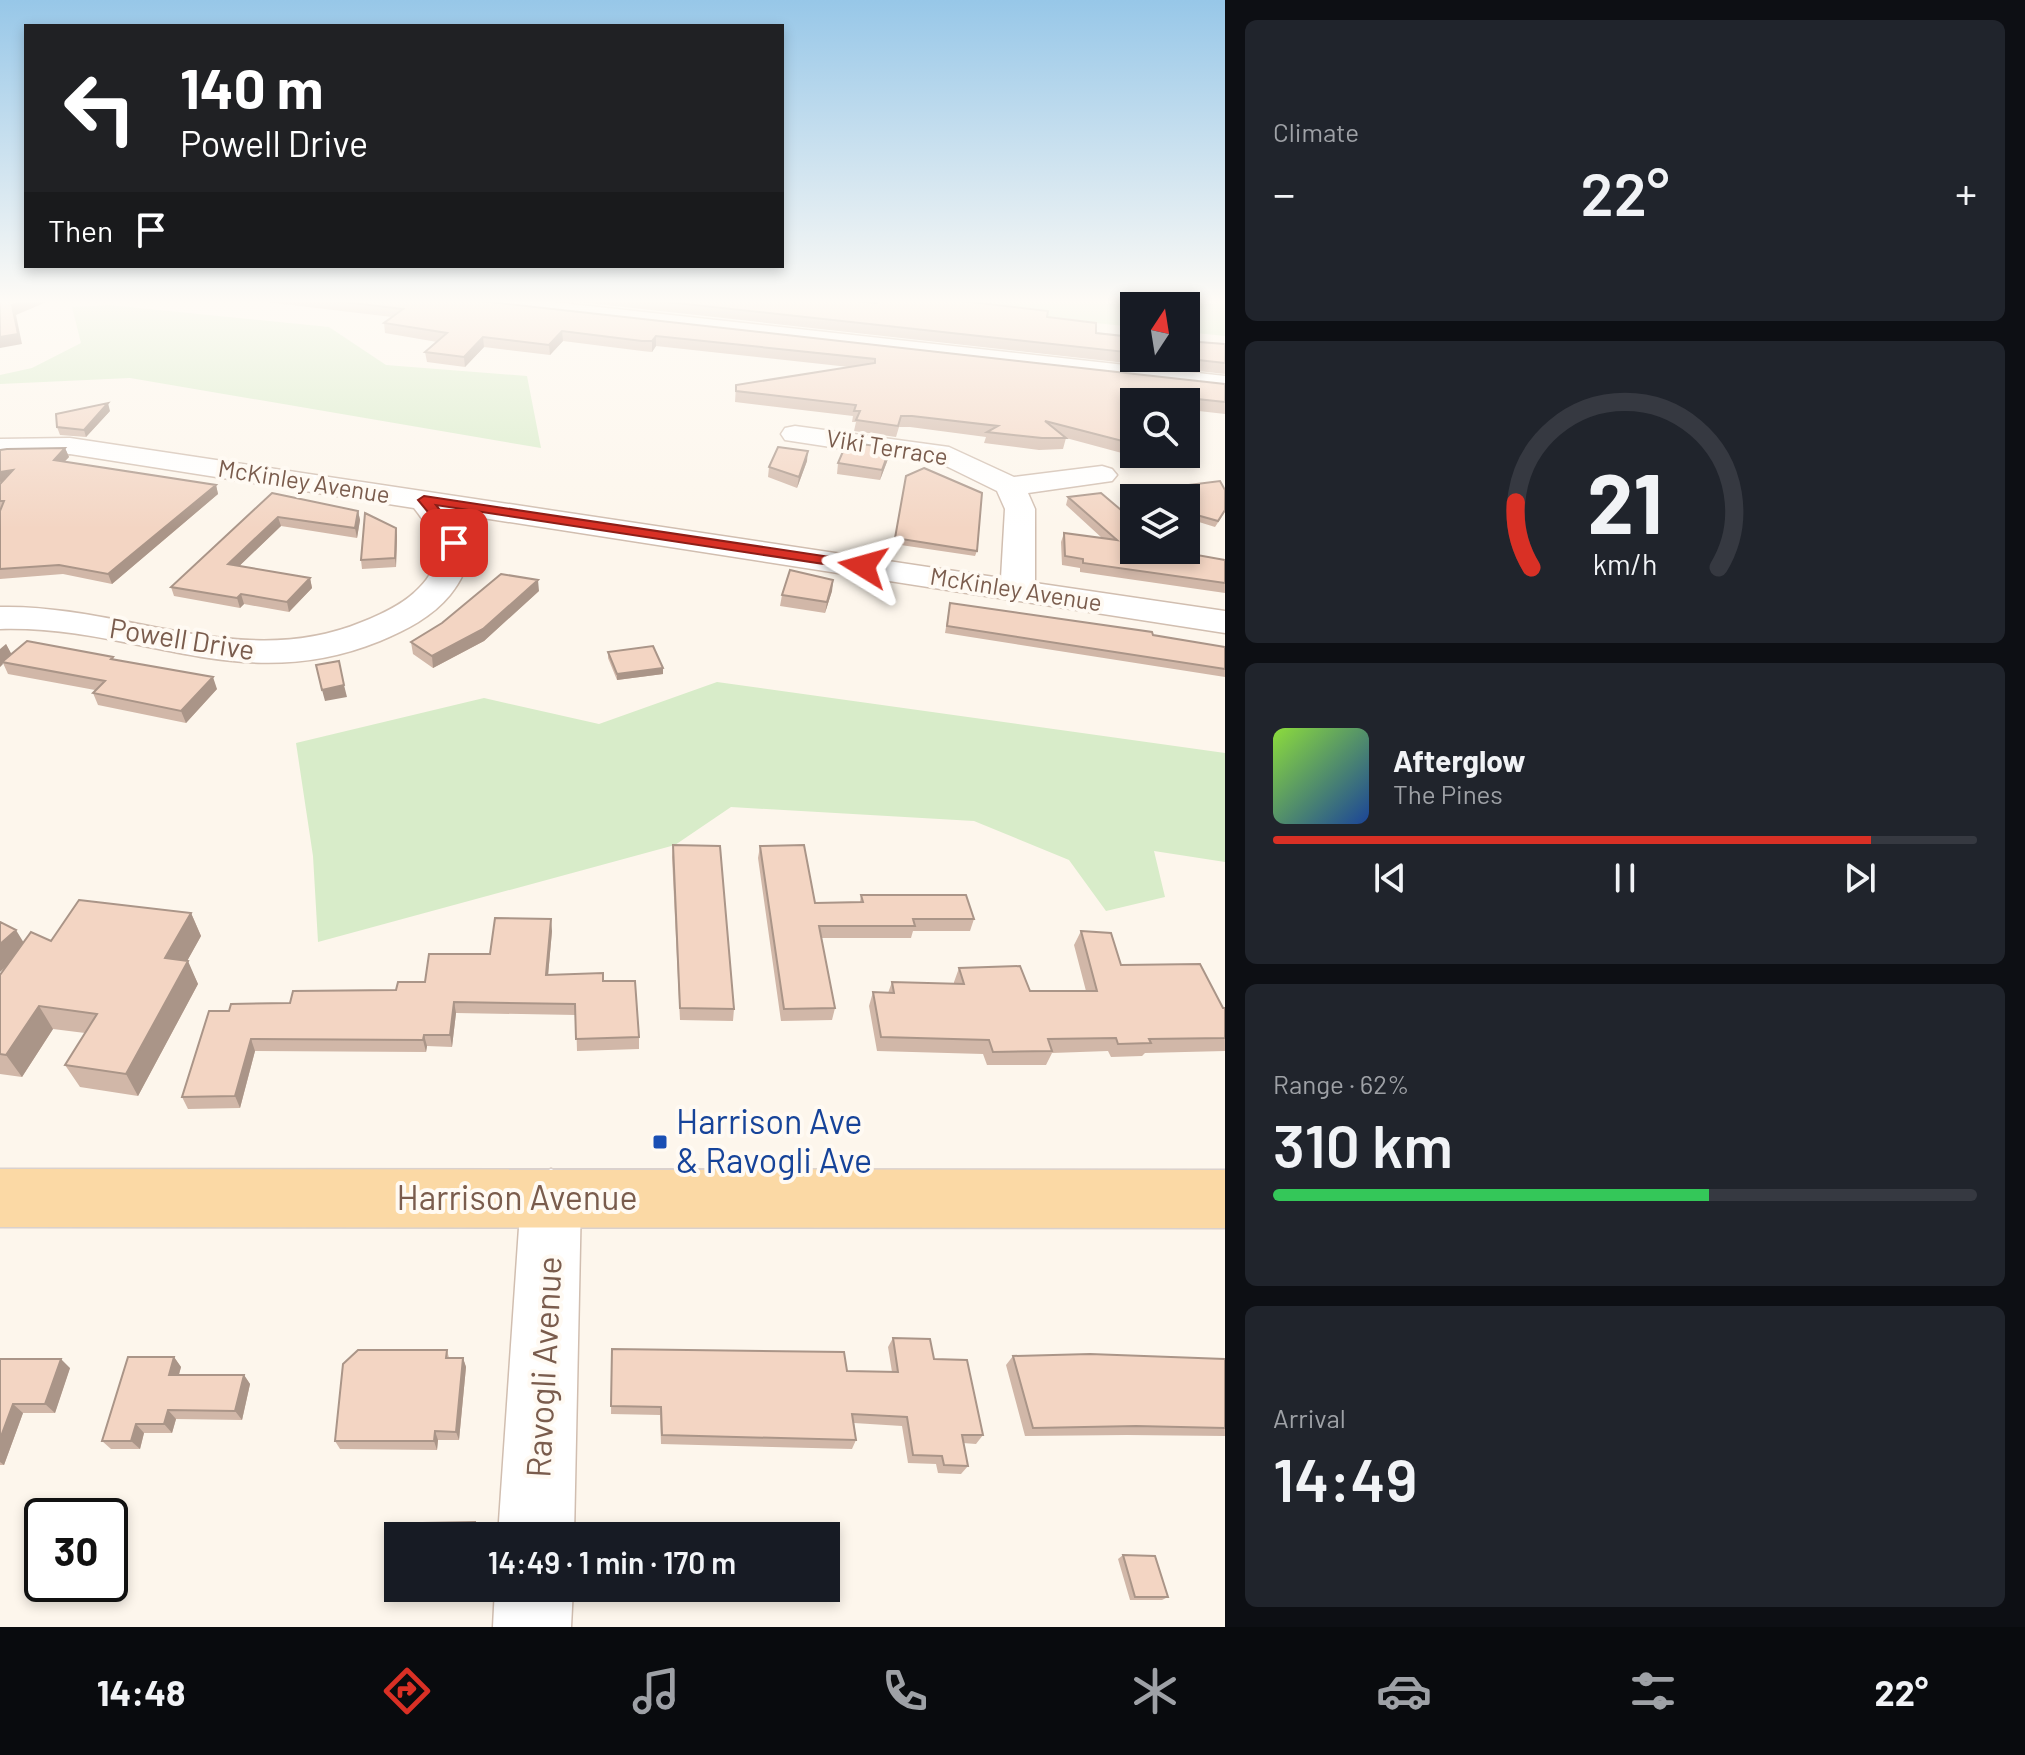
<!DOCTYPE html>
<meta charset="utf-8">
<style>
body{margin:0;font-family:Barlow,sans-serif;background:#20242c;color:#f1f3f6;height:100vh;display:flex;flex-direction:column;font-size:30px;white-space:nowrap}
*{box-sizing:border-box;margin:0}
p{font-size:26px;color:#9ea1a6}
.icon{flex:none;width:44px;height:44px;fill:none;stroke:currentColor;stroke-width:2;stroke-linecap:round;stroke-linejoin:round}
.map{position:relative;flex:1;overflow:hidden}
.details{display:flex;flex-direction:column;gap:20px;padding:20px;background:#0d0f14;width:800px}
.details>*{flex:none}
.guide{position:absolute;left:24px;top:24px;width:760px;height:244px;border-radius:0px;box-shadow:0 4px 12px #0003;background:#202124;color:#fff;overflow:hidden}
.needle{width:52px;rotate:12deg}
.tools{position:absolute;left:1120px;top:292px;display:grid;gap:16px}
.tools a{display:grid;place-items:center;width:80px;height:80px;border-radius:0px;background:#171b24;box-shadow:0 4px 12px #0003;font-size:40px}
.speed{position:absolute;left:24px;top:1498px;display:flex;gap:16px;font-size:40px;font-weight:700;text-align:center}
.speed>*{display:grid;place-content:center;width:104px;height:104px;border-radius:50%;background:#171b24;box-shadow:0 4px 12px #0003;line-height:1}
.speed .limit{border:4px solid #111;border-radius:12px;background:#fff;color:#111}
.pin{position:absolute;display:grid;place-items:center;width:68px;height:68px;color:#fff;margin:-34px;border-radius:16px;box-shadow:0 4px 12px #0006}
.me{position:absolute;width:88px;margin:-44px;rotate:278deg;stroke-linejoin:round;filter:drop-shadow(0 0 6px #0008)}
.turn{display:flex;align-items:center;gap:28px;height:168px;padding:0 24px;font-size:36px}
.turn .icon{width:104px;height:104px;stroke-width:2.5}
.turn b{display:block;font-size:56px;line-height:68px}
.then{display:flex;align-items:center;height:76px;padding:0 24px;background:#0003;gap:16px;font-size:30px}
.big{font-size:60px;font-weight:600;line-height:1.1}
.details .tile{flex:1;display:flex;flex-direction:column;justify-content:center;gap:12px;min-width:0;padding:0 28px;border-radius:12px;background:#20242c}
.details .dial{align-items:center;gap:0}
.dial svg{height:208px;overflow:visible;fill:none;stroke:#363941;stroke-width:7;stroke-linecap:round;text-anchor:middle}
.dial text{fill:#f1f3f6;stroke:none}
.song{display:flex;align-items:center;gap:24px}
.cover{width:96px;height:96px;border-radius:12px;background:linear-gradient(135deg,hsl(90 70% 55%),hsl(220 70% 35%))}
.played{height:8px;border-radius:4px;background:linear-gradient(90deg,#d93025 85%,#363941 85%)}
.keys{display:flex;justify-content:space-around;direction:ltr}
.heat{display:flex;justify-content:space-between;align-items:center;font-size:44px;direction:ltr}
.charge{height:12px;border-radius:6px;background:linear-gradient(90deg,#34c759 62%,#363941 0)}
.trip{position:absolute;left:384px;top:1522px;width:456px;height:80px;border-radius:0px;background:#171b24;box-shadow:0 4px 12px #0003;font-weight:600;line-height:80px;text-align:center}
.menu{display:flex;height:128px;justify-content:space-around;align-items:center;background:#090b0e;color:#9ea1a6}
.menu .icon{width:56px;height:56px}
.menu .current{color:#d93025}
.menu b{font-size:36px;color:#f1f3f6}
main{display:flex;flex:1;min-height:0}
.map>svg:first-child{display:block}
.green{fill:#d8ecc9}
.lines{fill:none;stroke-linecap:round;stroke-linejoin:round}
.minor-casing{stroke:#d1beb0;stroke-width:3}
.major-casing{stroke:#dad1cd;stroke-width:3}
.minor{fill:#fff;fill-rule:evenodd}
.major{fill:#fbd9a5;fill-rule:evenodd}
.wall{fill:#d1b7a8}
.shaded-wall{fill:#aa9588}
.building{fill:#f3d5c3;stroke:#aa9588;stroke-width:2}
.route{fill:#d93025;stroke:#8d1f18;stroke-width:2}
.transit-dot{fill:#1a4fb4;stroke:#fffaf3;stroke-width:3}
.labels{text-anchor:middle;stroke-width:8;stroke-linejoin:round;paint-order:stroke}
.far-street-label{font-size:24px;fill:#7a5c4d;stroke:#fffaf3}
.street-label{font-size:28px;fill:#7a5c4d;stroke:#fffaf3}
.near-transit-label{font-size:34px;fill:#164399;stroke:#fffaf3;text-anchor:start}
.near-street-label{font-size:34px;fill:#7a5c4d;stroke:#fffaf3}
</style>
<main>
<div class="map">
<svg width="1225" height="1627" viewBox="0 0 1225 1627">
<rect width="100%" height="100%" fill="#fdf6ec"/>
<path class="green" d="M 885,301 L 1225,301 L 1225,336 L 1186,332 L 1186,306 L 1134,306 L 1134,327 Z
M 109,305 L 329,327 L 386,365 L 527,376 L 541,448 L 130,378 L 0,384 L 0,375 L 32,368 L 81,343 L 72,307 Z
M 717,682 L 1225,753 L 1225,862 L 1154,851 L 1165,897 L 1106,911 L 1069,860 L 974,821 L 731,807 L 675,845 L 318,942 L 313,856 L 296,743 L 484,698 L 599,724 Z"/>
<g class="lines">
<defs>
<path id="minor" d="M 472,301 L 543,301 L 1225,376 L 1225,392 L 483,308 Z
M 795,426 L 949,447 L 1014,477 L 1102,466 L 1112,469 L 1117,475 L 1112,481 L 1028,493 L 1035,509 L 1035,583 L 1225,611 L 1225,633 L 451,513 C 473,543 474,565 450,595 C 432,617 406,630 380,641 C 240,698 137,625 0,629 L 0,607 C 122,604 242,672 362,622 C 382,614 404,604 419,588 C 447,561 435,534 414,508 L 70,454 L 0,455 L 0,439 L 70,438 L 1001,578 L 1005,509 L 997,491 L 942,464 L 785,440 L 781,434 L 785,428 Z
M 551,1169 L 572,1178 L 581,1198 L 574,1536 L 498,1536 L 521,1198 L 530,1178 Z
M 495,1588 L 573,1588 L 571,1627 L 493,1627 Z"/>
<path id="major" d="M 0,1169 L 1225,1170 L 1225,1228 L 0,1227 Z"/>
</defs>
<use href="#minor" class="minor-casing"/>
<use href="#major" class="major-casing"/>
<use href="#minor" class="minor"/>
<use href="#major" class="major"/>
</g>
<path class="wall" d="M 258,301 L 481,301 L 1225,384 L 1225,414 L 1190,410 L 1188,428 L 1186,430 L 1186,402 L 1134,402 L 1134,454 L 1166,454 L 1159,463 L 1066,438 L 1063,449 L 1039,450 L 984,443 L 986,437 L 910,427 L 899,427 L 896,437 L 854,431 L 856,422 L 852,422 L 853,416 L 735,402 L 736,385 L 849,367 L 656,346 L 652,352 L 642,351 L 563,341 L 550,355 L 484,347 L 465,367 L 427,362 L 425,352 L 437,342 L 385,333 L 384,323 L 392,317 Z
M 570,301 L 794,301 L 1047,317 L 1096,333 L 1134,340 L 1134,358 L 1186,358 L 1225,344 L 1225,374 Z
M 110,411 L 86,437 L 60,435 L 57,427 Z
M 65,448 L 69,457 L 64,462 L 216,485 L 218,494 L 112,584 L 63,574 L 0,579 L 0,484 L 2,481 L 0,482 L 0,450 Z
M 888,459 L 880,480 L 837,474 L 838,463 Z
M 807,461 L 797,488 L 768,477 L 769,467 Z
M 906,476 L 977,551 L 975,556 L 894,544 Z
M 1225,490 L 1225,512 L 1215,527 L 1186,518 L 1186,498 Z
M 272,493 L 358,511 L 360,520 L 357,538 L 281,526 L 239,566 L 310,578 L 312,588 L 289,612 L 244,604 L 240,608 L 174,596 L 171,587 Z
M 1068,497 L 1134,550 L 1225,560 L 1225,593 L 1080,572 L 1080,568 L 1062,565 L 1061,542 L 1064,533 L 1102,538 L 1066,505 Z
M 396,528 L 397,536 L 396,567 L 362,569 L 361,560 Z
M 833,580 L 832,591 L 825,613 L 780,606 L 782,595 Z
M 539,591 L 484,641 L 433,668 L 413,654 L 411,642 Z
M 950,603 L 1225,647 L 1225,677 L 945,633 Z
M 6,644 L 11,654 L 113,657 L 114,660 L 217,689 L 186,723 L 98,705 L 93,693 L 95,690 L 8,674 L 3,663 L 0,667 Z
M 608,652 L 663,674 L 617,680 L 608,658 Z
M 673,845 L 734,1009 L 733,1021 L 680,1020 L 672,857 Z
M 760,846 L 815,903 L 860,902 L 861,895 L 974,919 L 970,931 L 913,931 L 911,938 L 821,938 L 835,1008 L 832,1020 L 781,1021 L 758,858 Z
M 191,913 L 201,936 L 187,961 L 198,984 L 138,1096 L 80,1087 L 65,1065 L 85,1033 L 53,1029 L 22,1077 L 0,1074 L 0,975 L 23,942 L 51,941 Z
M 552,931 L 548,975 L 603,981 L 639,1037 L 639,1049 L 577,1051 L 576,1015 L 456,1013 L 452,1047 L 427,1046 L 426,1052 L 255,1051 L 240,1108 L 188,1109 L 182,1097 L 229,1011 L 396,990 L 425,982 L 490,954 Z
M 1081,931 L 1121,965 L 1225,1008 L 1225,1051 L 1145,1053 L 1142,1056 L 1111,1057 L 1108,1051 L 1052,1053 L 1046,1065 L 987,1065 L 983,1054 L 877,1051 L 869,1006 L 873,992 L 888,993 L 892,982 L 954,984 L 954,982 L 959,968 L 1030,991 L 1086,991 L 1074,945 Z
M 893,1338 L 983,1435 L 976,1444 L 963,1443 L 968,1466 L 961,1474 L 938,1473 L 936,1464 L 908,1463 L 902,1426 L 854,1423 L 856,1440 L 852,1449 L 661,1444 L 660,1415 L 611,1414 L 612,1349 L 847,1371 L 892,1372 L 888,1347 Z
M 447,1350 L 449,1358 L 463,1358 L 466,1367 L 459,1440 L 438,1440 L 437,1450 L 340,1449 L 335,1441 Z
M 1013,1356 L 1225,1359 L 1225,1436 L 1127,1435 L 1025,1436 L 1006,1365 Z
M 174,1357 L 181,1367 L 179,1375 L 244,1375 L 250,1384 L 242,1420 L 176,1419 L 172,1433 L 144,1433 L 140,1449 L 111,1449 L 102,1441 Z
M 0,1359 L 70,1368 L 55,1413 L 23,1413 L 4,1465 L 0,1465 Z
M 1123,1555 L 1168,1597 L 1162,1600 L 1130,1600 L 1118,1559 Z"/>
<path class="shaded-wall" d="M 22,301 L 49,301 L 16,315 L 22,344 L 0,348 L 0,337 L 12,305 Z
M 562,331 L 563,341 L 550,355 L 549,345 Z
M 656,336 L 656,346 L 652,352 L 652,341 Z
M 483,337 L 484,347 L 465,367 L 464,357 Z
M 108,403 L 110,411 L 86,437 L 84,430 Z
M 65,448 L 69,457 L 57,469 L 54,460 Z
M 890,448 L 888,459 L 880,480 L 882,470 Z
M 808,451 L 807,461 L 797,488 L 799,477 Z
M 13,470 L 16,479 L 0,482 L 0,472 Z
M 216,485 L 218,494 L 112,584 L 108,574 Z
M 358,511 L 360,520 L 357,538 L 355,528 Z
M 278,517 L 281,526 L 231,574 L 228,564 Z
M 396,528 L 397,536 L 396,567 L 395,558 Z
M 310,578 L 312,588 L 289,612 L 287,602 Z
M 538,580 L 539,591 L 484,641 L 433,668 L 432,656 Z
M 833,580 L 832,591 L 825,613 L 827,602 Z
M 241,594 L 244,604 L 240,608 L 237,598 Z
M 6,644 L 12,655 L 2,662 L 3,664 L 0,667 L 0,649 Z
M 663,668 L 663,674 L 617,680 L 617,674 Z
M 213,677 L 217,689 L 186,723 L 181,711 Z
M 344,685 L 347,697 L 325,701 L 322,690 Z
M 191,913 L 201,936 L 176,981 L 165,958 Z
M 551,919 L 552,931 L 547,987 L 546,975 Z
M 16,930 L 27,948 L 0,972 L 0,944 Z
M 188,961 L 198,984 L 138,1096 L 126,1074 Z
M 454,1002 L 456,1013 L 452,1047 L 450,1035 Z
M 39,1006 L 53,1029 L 22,1077 L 6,1055 Z
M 424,1035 L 427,1046 L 426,1052 L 423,1040 Z
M 251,1039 L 255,1051 L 240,1108 L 235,1096 Z
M 174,1357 L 181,1367 L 176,1384 L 169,1375 Z
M 463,1358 L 466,1367 L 459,1440 L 456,1432 Z
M 61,1359 L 70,1368 L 55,1413 L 45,1404 Z
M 244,1375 L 250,1384 L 242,1420 L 235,1411 Z
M 13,1404 L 23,1413 L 4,1465 L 0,1462 L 0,1439 Z
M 168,1410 L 176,1419 L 172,1433 L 164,1424 Z
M 136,1424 L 144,1433 L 140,1449 L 131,1441 Z
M 435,1431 L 438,1440 L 437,1450 L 434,1441 Z
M 475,1522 L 477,1529 L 477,1536 L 474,1536 Z"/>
<path class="building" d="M 0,301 L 22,301 L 12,305 L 18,334 L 0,337 Z
M 336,301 L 481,301 L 1225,384 L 1225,402 L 1187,398 L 1192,417 L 1186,424 L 1186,402 L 1134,402 L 1134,444 L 1045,421 L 1066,438 L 1042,438 L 987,432 L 998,426 L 912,416 L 901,416 L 898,426 L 856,420 L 860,411 L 854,411 L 856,405 L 736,391 L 736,385 L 875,363 L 875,359 L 656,336 L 652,341 L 642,341 L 562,331 L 549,345 L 483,337 L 464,357 L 425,352 L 447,333 L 384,323 L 403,309 Z
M 658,301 L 856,301 L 877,303 L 877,301 L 962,301 L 1048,311 L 1047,317 L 1096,323 L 1096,333 L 1123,336 L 1123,339 L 1134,340 L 1134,353 Z
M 1186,341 L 1225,344 L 1225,363 L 1180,358 L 1186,358 Z
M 108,403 L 84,430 L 57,427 L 56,414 Z
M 847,442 L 890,448 L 882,470 L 838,463 Z
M 778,447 L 808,451 L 799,477 L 769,467 Z
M 65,448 L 54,460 L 216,485 L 108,574 L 59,565 L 0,569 L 0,511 L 4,501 L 0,501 L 0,484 L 13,470 L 0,472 L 0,450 L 7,449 Z
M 924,468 L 982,493 L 977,551 L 895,538 L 906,476 Z
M 1220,481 L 1225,490 L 1225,510 L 1218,521 L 1186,512 L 1186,498 L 1178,498 L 1189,485 Z
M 272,493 L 358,511 L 355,528 L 278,517 L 228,564 L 310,578 L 287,602 L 241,594 L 237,598 L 171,587 Z
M 1101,493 L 1134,521 L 1134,550 L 1169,550 L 1225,560 L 1225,583 L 1083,563 L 1083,559 L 1065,556 L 1064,533 L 1117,540 L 1068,497 Z
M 365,513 L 396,528 L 395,558 L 361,560 Z
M 790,570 L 833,580 L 827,602 L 782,595 Z
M 501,574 L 538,580 L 483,629 L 432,656 L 411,642 L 442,623 Z
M 950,603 L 1152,632 L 1153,635 L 1225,647 L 1225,669 L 947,626 Z
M 27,641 L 113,657 L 111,659 L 213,677 L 181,711 L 93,693 L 105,681 L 2,662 Z
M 653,646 L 663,668 L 617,674 L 608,652 Z
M 339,661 L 344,685 L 322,690 L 316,665 Z
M 673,845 L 720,846 L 734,1009 L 680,1008 Z
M 804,845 L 815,903 L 863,902 L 861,895 L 966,895 L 974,919 L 913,919 L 915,926 L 819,926 L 835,1008 L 784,1009 L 760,846 Z
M 79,900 L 191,913 L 165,958 L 188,961 L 126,1074 L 65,1065 L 97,1014 L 39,1006 L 6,1055 L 0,1054 L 0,975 L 31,932 L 51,941 Z
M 495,918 L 551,919 L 546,975 L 603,973 L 603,981 L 635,981 L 639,1037 L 576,1039 L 575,1004 L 454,1002 L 450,1035 L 424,1035 L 423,1040 L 251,1039 L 235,1096 L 182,1097 L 209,1011 L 229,1011 L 231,1004 L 290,1003 L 293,991 L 396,990 L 398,982 L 425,982 L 429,954 L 490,954 Z
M 0,922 L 16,930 L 0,944 Z
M 1081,931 L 1111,933 L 1121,965 L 1200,964 L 1223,1008 L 1225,1008 L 1225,1038 L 1149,1039 L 1151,1043 L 1118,1044 L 1116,1038 L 1048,1039 L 1052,1051 L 993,1052 L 989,1040 L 881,1037 L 873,992 L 894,993 L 892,982 L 964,984 L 959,968 L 1020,966 L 1030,991 L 1097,991 Z
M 893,1338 L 930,1339 L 934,1359 L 967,1360 L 983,1435 L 962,1435 L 968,1466 L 944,1465 L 942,1456 L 913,1455 L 907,1417 L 852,1414 L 856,1440 L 662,1435 L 661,1407 L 611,1406 L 612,1349 L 844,1352 L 847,1371 L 898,1372 Z
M 358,1350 L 447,1350 L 446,1358 L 463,1358 L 456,1432 L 435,1431 L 434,1441 L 335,1441 L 343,1364 Z
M 1090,1354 L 1225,1359 L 1225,1428 L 1136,1426 L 1033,1428 L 1013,1356 Z
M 128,1357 L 174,1357 L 169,1375 L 244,1375 L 235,1411 L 168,1410 L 164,1424 L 136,1424 L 131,1441 L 102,1441 Z
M 0,1359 L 61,1359 L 45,1404 L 13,1404 L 0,1439 Z
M 475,1522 L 474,1536 L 422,1536 L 423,1523 Z
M 1123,1555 L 1155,1556 L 1168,1597 L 1135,1597 Z"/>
<linearGradient id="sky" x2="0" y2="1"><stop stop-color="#97c7e8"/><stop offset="0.57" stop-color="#fefbf6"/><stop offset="1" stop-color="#fefbf6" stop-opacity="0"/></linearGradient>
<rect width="1225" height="529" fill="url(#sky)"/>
<path class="route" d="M 424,496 L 863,562 L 870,566 L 863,570 L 436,505 L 454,528 L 460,543 L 454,547 L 449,545 L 442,529 L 418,500 Z"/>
<rect class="transit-dot" x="652" y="1134" width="16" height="16" rx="4"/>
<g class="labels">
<g class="far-street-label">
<text transform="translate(887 448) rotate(9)" y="8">Viki Terrace</text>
<text transform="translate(304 482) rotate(9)" y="8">McKinley Avenue</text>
<text transform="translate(1016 590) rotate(9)" y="8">McKinley Avenue</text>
</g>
<g class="street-label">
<text transform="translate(182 639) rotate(9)" y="10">Powell Drive</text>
</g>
<g class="near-transit-label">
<text x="676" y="1134">Harrison Ave<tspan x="676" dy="39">&amp; Ravogli Ave</tspan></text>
</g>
<g class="near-street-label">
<text x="517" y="1210">Harrison Avenue</text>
<text transform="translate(544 1367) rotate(-87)" y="12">Ravogli Avenue</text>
</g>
</g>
</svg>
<div class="tools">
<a><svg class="needle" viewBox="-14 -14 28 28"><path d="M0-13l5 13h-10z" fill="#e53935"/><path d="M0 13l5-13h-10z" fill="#9ea1a6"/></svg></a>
<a><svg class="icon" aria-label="search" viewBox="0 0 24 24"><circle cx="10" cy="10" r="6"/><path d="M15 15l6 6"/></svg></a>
<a><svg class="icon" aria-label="layers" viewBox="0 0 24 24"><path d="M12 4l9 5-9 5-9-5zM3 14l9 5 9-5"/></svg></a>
</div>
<div class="speed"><div class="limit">30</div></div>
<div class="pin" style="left:454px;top:543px;background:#d93025"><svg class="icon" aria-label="arrive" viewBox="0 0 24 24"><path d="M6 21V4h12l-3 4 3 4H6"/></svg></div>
<svg class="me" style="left:863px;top:566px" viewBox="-20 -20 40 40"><path d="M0-17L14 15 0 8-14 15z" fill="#d93025" stroke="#fff" stroke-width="4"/></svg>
<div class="trip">14:49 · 1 min · 170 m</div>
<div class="guide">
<div class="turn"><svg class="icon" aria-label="left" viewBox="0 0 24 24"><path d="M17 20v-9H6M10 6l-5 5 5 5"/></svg><div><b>140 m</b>Powell Drive</div></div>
<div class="then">Then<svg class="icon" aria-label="arrive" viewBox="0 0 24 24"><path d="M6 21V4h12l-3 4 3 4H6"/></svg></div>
</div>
</div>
<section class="details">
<div class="tile"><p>Climate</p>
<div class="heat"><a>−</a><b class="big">22°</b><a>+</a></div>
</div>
<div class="tile dial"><svg viewBox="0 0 100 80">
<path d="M14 69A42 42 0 1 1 86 69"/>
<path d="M14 69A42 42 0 0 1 8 44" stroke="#d93025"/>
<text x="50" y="56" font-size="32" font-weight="700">21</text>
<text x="50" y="72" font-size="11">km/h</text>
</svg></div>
<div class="tile">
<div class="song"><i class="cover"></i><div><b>Afterglow</b><p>The Pines</p></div></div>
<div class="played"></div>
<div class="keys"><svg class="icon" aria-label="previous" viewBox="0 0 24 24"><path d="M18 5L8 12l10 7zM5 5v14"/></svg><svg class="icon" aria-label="pause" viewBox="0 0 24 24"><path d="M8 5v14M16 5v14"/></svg><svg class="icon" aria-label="next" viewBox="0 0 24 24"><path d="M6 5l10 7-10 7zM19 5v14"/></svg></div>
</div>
<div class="tile"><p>Range · 62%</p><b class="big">310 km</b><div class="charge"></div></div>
<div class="tile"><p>Arrival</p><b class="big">14:49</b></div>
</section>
</main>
<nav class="menu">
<b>14:48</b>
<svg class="icon current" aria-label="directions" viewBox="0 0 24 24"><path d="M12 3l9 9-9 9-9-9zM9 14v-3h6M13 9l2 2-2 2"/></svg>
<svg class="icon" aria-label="music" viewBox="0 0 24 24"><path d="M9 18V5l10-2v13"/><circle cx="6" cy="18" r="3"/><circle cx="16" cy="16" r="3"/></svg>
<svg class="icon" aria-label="phone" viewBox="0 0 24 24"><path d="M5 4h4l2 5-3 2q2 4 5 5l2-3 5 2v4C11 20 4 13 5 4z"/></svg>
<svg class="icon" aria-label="climate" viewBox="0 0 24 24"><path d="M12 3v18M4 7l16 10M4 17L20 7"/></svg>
<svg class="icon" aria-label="car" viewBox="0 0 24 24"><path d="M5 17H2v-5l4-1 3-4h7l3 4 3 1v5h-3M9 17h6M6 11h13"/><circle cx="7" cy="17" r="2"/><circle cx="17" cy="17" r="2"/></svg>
<svg class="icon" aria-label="filters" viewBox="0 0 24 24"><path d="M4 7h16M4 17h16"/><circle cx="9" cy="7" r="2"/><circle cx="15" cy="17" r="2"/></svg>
<b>22°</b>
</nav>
